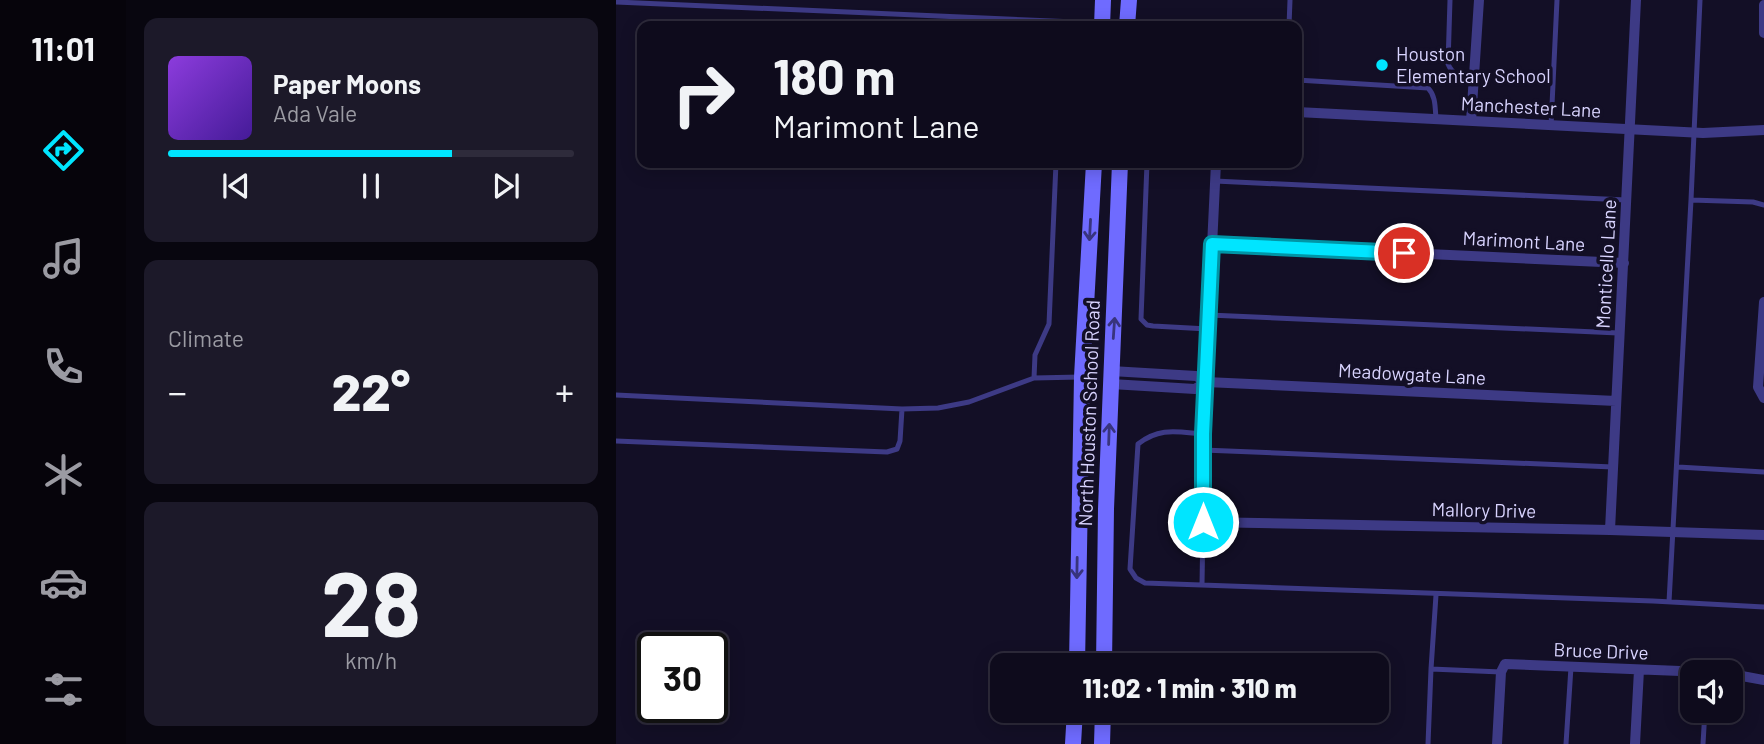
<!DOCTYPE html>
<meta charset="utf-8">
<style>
body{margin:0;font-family:Barlow,sans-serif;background:#1c1929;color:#f1f3f6;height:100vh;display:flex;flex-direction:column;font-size:26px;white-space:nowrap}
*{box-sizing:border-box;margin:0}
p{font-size:23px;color:#9b9ba3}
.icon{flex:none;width:38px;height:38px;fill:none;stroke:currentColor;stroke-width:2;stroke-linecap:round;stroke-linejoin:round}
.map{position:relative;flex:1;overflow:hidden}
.panel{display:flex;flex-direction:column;gap:18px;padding:18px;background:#08060f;width:490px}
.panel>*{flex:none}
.top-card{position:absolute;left:21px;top:21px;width:665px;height:147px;border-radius:14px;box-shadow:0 4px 18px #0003,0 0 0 2px #2e2b3b;background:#0e0b1c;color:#f1f3f6;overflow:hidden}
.fabs{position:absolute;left:1064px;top:660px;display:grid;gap:14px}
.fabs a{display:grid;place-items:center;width:63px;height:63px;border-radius:14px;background:#0e0b1c;box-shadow:0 4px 18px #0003,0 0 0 2px #2e2b3b;font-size:35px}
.speed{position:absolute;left:21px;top:632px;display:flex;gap:14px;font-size:35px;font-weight:700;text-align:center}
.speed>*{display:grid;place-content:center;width:91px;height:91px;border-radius:50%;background:#0e0b1c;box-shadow:0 4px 18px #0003,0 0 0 2px #2e2b3b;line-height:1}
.speed .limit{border:4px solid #111;border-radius:10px;background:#fff;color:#111}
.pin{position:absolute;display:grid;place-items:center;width:60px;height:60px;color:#fff;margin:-30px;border:4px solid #fff;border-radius:50%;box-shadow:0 2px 7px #0007}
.me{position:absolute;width:77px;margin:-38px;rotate:0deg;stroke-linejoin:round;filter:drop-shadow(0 0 5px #0008)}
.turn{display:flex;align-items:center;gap:24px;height:147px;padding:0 21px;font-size:32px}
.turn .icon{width:91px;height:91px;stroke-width:2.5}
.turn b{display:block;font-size:49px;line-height:60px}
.big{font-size:52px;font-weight:800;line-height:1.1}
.panel .widget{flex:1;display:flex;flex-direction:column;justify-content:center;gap:10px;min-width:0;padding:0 24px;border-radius:14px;background:#1c1929}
.panel .dial{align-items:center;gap:0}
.dial b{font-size:91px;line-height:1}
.song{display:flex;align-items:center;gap:21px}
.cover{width:84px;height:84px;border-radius:10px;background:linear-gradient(135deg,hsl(270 70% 55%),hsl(260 70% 35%))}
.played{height:7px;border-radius:4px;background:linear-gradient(90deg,#00e5ff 70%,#2e2b3b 70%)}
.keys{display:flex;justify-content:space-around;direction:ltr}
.heat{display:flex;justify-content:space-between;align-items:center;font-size:38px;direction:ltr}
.trip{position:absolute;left:374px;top:653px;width:399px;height:70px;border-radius:14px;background:#0e0b1c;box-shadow:0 4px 18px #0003,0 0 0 2px #2e2b3b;font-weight:800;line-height:70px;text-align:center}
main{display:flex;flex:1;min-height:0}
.menu{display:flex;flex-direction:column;width:126px;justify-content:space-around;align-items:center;background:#06040b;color:#9b9ba3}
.menu .icon{width:49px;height:49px}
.menu .on{color:#00e5ff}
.menu b{font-size:32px;color:#f1f3f6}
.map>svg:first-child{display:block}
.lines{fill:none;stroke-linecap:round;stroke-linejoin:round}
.service{stroke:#3d3a85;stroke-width:5}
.minor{stroke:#3d3a85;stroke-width:10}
.secondary{stroke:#6f6bff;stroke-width:16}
.oneway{stroke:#38347d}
.route-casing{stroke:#0095a6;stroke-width:18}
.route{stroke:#00e5ff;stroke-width:12}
.poi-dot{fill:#00e5ff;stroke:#130f26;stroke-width:2.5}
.labels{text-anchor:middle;stroke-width:7;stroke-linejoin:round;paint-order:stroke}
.poi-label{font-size:19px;fill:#d9d4ff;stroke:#130f26;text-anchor:start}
.street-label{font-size:19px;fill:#d9d4ff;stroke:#130f26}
</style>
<main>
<nav class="menu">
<b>11:01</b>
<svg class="icon on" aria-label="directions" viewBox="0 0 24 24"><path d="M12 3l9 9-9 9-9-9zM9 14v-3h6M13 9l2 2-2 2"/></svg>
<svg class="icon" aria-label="music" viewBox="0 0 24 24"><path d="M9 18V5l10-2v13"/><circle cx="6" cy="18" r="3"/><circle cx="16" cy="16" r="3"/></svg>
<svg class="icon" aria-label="phone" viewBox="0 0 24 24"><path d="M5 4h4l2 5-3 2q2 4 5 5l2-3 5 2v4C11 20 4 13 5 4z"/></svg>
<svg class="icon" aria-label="climate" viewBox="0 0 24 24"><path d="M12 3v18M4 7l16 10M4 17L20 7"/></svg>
<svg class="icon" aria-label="car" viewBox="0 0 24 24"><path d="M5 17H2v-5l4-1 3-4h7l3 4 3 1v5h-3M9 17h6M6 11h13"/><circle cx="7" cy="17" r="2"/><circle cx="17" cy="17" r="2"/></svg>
<svg class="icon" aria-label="filters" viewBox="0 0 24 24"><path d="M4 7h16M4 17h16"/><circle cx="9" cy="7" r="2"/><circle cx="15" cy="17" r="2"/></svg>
</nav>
<section class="panel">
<div class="widget">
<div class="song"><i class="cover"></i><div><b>Paper Moons</b><p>Ada Vale</p></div></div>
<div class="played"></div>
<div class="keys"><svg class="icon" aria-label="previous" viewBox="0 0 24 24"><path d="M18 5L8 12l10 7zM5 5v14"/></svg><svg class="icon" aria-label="pause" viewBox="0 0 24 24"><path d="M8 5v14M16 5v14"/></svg><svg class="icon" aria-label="next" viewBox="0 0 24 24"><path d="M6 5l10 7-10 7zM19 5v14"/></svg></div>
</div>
<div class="widget"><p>Climate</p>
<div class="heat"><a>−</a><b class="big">22°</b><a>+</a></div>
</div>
<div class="widget dial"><b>28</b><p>km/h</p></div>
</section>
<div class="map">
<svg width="1148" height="744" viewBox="0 0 1148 744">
<rect width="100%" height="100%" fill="#130f26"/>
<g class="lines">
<path class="service" d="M 834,0 L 832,64 C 837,76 846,78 858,80
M 1084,0 L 1075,200 L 1137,202 L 1148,205
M 0,2 L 483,23
M 673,26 L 674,0
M 681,80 L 812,88 C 820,96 819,108 820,119
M 935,126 L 941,0
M 531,163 L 525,319 L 531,325 L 537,326 L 592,329
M 599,181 L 1010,200
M 593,315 L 1002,333
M 418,378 L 419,355 L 433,324 L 440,163
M 0,395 L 286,409 L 322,408 L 353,402 L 418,378 L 464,377
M 587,434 C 561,432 544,427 522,444 L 514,569 L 520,578 L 529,583 L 1037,601 L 1148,607
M 0,441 L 271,452 L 281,449 L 284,441 L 286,409
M 587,450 L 997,467
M 1062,467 L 1148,472
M 586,585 L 587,522
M 1053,602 L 1075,200
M 815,669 L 820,595
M 812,744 L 815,669 L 885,672
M 950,744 L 955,667
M 1087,744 L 1089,710"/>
<path class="minor" d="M 1148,5 L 1148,33
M 681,112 L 1087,133 L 1148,130
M 855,121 L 863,0
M 600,163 L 587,434 L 587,522 L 994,530 L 1148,535
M 596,244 L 1008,263
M 1148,302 L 1142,387 L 1148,398
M 495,371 L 580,376 L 590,382 L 1000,401
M 495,384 L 579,389 L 590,382
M 994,530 L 1020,0
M 1115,674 L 1148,680
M 881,744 L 885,672 L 889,664 L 1089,672
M 1019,744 L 1023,670"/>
<path class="secondary" d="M 486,26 L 487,0
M 511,26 L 513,0
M 461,665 L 466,377 L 478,163
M 488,665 L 490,509 L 504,163
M 457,744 L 459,710
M 486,744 L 487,710"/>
</g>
<defs><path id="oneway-shaft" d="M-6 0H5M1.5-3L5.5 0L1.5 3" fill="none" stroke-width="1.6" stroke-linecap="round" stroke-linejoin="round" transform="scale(1.75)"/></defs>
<g class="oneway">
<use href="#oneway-shaft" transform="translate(474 230) rotate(93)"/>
<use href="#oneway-shaft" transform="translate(498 328) rotate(-86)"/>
<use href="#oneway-shaft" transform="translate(493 434) rotate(-88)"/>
<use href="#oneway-shaft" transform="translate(461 568) rotate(91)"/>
</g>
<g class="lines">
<defs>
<path id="route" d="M 587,522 L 587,434 L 596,244 L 788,253"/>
</defs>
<use href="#route" class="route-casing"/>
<use href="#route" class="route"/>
</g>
<circle class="poi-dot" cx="766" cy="65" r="7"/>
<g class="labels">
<g class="poi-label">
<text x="780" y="61">Houston<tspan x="780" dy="22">Elementary School</tspan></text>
</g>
<g class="street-label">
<text transform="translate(915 107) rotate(3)" y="7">Manchester Lane</text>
<text transform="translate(908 241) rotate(3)" y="7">Marimont Lane</text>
<text transform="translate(990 264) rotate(-87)" y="7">Monticello Lane</text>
<text transform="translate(796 374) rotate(3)" y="7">Meadowgate Lane</text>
<text transform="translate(473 413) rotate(-88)" y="7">North Houston School Road</text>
<text transform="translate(868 510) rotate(1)" y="7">Mallory Drive</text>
<text transform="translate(985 651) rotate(2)" y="7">Bruce Drive</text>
</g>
</g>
</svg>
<div class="fabs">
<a><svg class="icon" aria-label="sound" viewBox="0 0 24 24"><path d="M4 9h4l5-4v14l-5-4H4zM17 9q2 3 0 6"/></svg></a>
</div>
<div class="speed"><div class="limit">30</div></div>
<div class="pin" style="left:788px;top:253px;background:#d93025"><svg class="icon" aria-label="arrive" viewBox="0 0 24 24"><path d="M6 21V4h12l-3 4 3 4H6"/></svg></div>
<svg class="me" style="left:587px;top:522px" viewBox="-20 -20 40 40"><circle r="17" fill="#00e5ff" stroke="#fff" stroke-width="3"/><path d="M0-11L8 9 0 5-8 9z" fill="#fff"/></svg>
<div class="trip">11:02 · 1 min · 310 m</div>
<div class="top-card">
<div class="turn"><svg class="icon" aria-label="right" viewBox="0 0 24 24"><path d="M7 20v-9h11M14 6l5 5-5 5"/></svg><div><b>180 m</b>Marimont Lane</div></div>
</div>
</div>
</main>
